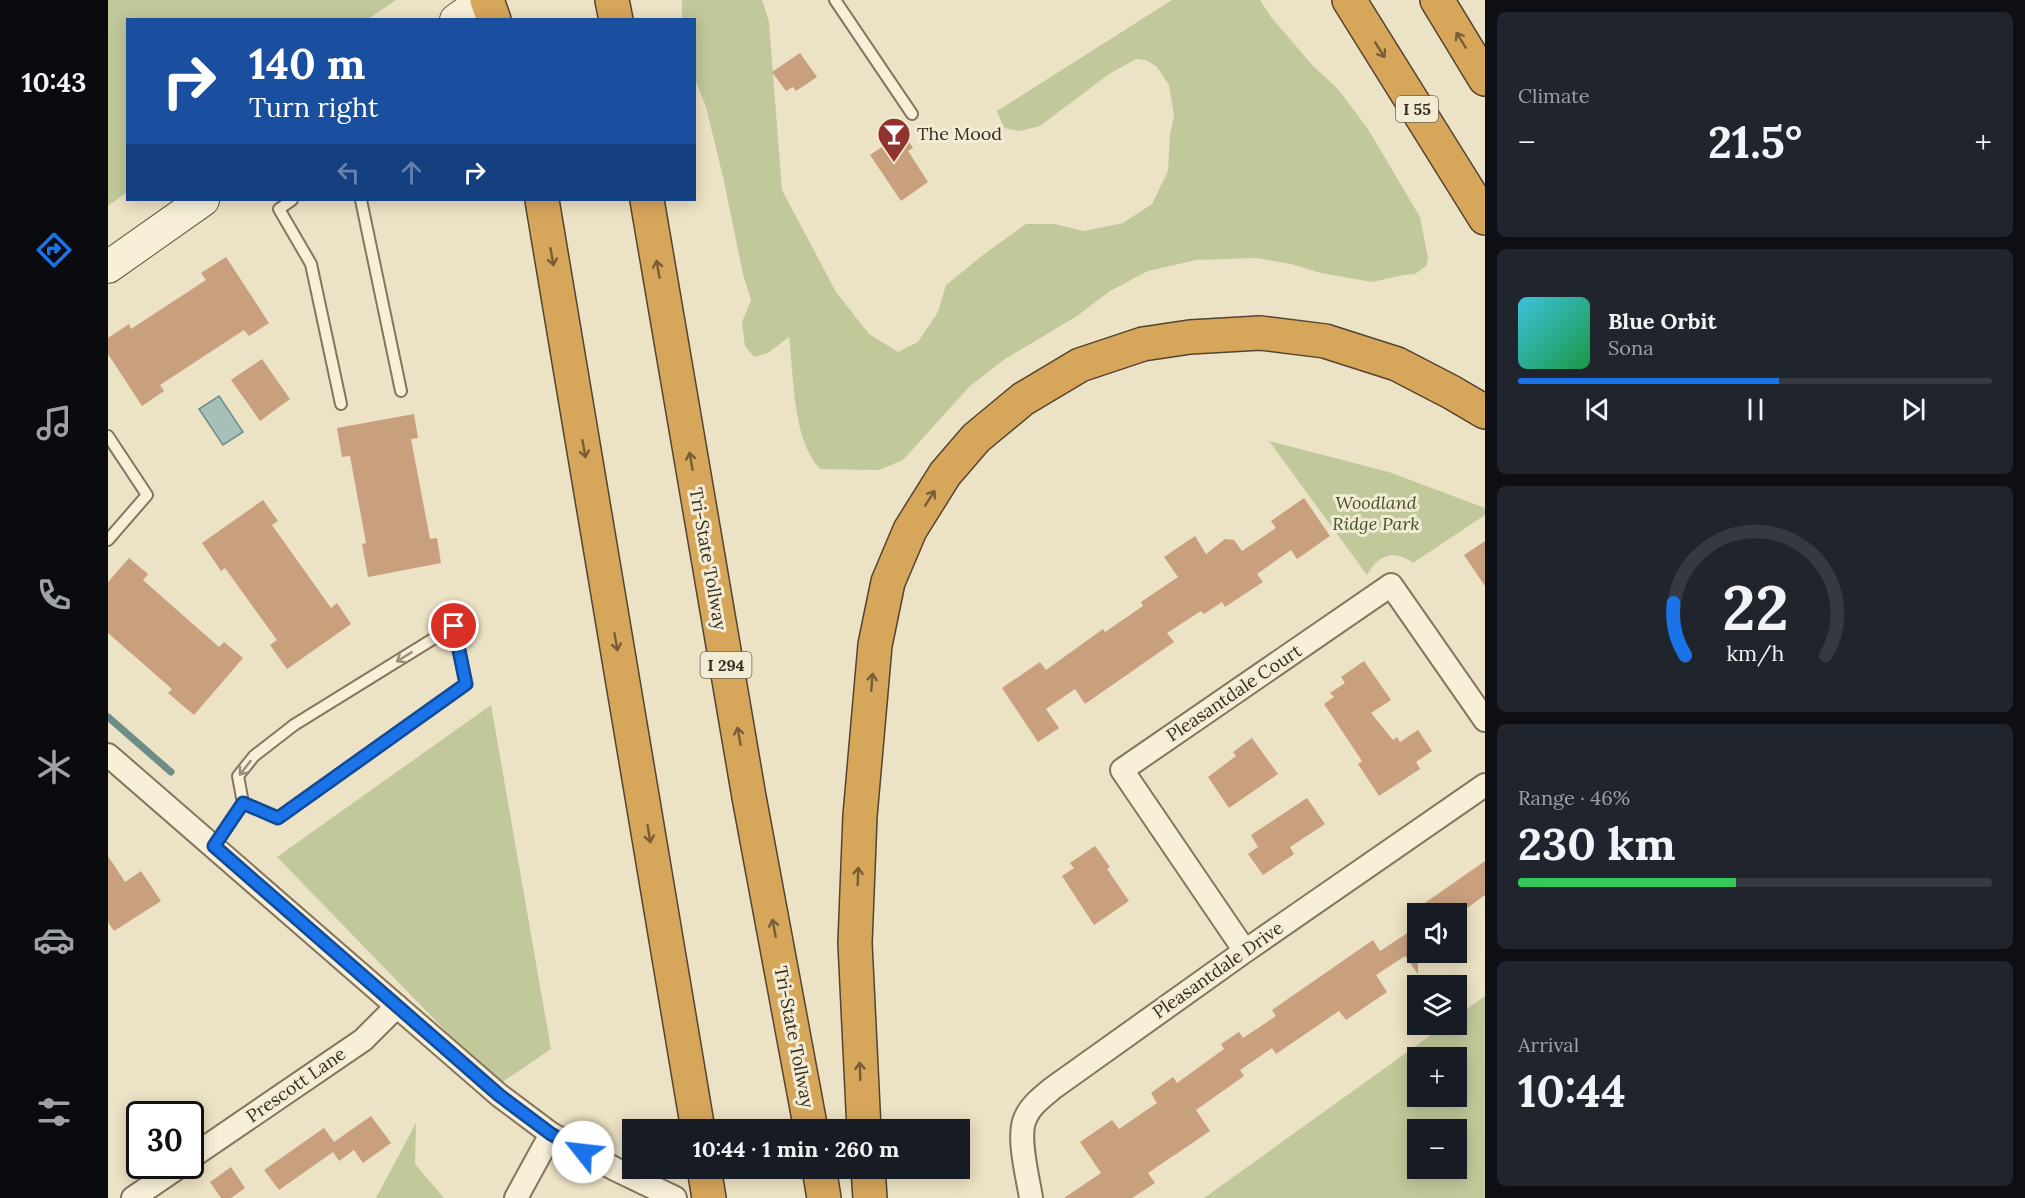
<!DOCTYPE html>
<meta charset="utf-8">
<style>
body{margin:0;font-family:Lora,serif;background:#20242c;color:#f1f3f6;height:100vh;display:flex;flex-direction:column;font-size:22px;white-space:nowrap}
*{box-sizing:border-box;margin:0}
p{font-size:20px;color:#9ea1a6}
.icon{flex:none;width:33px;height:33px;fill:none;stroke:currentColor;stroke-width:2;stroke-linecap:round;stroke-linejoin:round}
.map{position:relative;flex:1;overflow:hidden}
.details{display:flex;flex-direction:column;gap:12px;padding:12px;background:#0d0f14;width:540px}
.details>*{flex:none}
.banner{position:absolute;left:18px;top:18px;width:570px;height:183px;border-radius:0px;box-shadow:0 3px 15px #0003;background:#1a4fa0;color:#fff;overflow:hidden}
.fabs{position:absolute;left:1299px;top:903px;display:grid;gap:12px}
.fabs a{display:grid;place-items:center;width:60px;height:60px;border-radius:0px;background:#171b24;box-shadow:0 3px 15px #0003;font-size:30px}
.speed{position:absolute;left:18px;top:1101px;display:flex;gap:12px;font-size:30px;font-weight:700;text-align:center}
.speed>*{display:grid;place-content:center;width:78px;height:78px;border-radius:50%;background:#171b24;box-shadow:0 3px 15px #0003;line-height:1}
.speed .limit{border:3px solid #111;border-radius:9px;background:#fff;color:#111}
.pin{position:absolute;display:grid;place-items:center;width:51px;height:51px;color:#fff;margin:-26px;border:3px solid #fff;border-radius:50%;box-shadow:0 2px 6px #0007}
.me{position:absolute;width:66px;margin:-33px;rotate:299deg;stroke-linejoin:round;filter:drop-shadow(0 0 4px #0008)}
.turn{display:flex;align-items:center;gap:21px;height:126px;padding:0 24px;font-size:27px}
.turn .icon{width:78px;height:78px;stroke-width:2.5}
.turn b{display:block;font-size:42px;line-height:51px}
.lanes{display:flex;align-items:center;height:57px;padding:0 24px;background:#0003;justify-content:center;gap:30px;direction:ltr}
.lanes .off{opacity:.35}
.big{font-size:45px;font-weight:800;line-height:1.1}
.details .tile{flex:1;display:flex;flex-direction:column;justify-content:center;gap:9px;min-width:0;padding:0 21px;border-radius:9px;background:#20242c}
.details .dial{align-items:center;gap:0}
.dial svg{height:156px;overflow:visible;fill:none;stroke:#363941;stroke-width:7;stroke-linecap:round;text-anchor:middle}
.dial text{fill:#f1f3f6;stroke:none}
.song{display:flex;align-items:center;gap:18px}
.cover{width:72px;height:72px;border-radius:9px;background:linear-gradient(135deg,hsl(190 70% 55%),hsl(140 70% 35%))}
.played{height:6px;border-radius:3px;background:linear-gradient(90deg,#1a73e8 55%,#363941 55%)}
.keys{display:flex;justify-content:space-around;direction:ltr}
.heat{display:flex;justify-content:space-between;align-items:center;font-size:33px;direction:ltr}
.charge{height:9px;border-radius:4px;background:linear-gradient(90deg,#34c759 46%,#363941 0)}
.trip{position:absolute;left:514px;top:1119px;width:348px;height:60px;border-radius:0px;background:#171b24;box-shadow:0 3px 15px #0003;font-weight:800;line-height:60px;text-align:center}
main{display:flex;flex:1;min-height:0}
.tab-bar{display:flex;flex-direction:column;width:108px;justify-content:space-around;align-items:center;background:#090b0e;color:#9ea1a6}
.tab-bar .icon{width:42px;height:42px}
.tab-bar .selected{color:#1a73e8}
.tab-bar b{font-size:27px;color:#f1f3f6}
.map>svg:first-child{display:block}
.green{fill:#c1c99a;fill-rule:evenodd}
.water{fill:#a7bfb9;stroke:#6e8d87;stroke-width:1.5}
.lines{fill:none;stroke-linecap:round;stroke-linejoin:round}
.stream{stroke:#6e8d87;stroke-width:7}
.building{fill:#c8a07d}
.service-casing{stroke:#86745c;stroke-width:14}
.minor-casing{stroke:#86745c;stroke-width:26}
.secondary-casing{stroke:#67563f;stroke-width:34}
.motorway-casing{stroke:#544330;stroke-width:36}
.service{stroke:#f7efd8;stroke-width:10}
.minor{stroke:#f7efd8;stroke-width:22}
.secondary{stroke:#f7efd8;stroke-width:32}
.motorway{stroke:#d6a65b;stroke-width:33}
.oneway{stroke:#775d37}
.oneway2{stroke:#978e7c}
.route-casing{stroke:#114b97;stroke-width:15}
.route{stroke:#1a73e8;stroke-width:10}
.labels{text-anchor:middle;stroke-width:6;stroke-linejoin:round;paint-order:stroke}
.shield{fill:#f3ecd4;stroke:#6f6655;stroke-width:1.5}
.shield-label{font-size:16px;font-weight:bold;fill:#372c1f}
.poi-label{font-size:18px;fill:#372c1f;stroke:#f3ecd4;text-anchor:start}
.park-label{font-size:18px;font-style:italic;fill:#455227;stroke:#f3ecd4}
.street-label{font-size:18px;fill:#372c1f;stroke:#f3ecd4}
</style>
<main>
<nav class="tab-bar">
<b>10:43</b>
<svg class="icon selected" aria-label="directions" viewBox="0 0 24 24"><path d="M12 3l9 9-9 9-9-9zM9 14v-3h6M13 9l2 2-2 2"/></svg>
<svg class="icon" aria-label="music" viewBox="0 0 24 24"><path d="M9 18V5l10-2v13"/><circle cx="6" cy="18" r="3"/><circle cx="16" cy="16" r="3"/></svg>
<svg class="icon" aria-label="phone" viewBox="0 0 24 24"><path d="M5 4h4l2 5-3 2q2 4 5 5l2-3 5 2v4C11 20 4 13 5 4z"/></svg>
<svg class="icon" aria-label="climate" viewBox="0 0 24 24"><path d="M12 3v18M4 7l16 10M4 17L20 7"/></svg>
<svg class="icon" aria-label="car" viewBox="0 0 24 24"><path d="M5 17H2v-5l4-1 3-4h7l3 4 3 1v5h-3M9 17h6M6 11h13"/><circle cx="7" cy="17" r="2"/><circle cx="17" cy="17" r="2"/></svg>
<svg class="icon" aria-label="filters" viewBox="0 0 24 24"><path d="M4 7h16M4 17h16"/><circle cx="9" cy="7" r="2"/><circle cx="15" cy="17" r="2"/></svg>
</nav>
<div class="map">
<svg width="1377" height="1198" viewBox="0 0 1377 1198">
<rect width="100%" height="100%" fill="#ece2c5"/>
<path class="green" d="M 0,0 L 288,0 L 260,19 L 20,20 L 19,192 L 0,206 Z
M 574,0 L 654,0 L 661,22 L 674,190 L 728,292 L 761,334 L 790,352 L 810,342 L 830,312 L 838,285 L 875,255 L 918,224 L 946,224 L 976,231 L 1015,223 L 1044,204 L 1060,171 L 1062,135 L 1066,116 L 1061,85 L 1049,67 L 1038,60 L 1028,59 L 1001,74 L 932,126 L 911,131 L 896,128 L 889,111 L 1064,0 L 1152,0 L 1163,17 L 1205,66 L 1230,89 L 1260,129 L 1312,217 L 1320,258 L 1318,266 L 1307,274 L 1295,275 L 1264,282 L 1213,273 L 1183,264 L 1148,258 L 1088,260 L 1040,271 L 1002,291 L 969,316 L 897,359 L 862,386 L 795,460 L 771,470 L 712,469 C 684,439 686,376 681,337 L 660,353 L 646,357 L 637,346 L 634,322 L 643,300 L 635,274 L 615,177 L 598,107 L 587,79 L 586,20 L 574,19 Z
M 1161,441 L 1281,472 L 1377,508 L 1377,515 L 1305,563 C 1286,549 1270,555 1259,575 Z
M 383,705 L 443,1049 L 390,1085 L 169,857 Z
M 1377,996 L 1377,1198 L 1096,1198 L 1337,1025 L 1348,1024 L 1349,1016 ZM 1310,1058 L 1348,1058 L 1348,1096 L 1310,1096 ZM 1310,1130 L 1348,1130 L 1348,1168 L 1310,1168 Z
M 308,1123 L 307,1164 L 336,1198 L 268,1198 Z"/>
<path class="water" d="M 111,396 L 135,432 L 115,445 L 91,409 Z"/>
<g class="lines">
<path class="stream" d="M 0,717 L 63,772"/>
</g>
<path class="building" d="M 692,53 L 709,77 L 688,91 L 685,87 L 678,91 L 664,72 Z
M 795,133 L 805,148 L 800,151 L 820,182 L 793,201 L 762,155 Z
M 118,257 L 161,323 L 141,336 L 136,330 L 52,385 L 56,391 L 34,406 L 0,354 L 0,338 L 21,324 L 23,329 L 98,280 L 93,273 Z
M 154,359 L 182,399 L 152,421 L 123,380 Z
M 306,414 L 310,438 L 303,439 L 322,539 L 329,538 L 333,563 L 260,577 L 254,544 L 258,543 L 242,456 L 234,457 L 229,428 Z
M 1196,498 L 1222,536 L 1189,559 L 1183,550 L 1149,574 L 1155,582 L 1117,607 L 1114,602 L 1096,614 L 1093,611 L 1059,633 L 1066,642 L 977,704 L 967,689 L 938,709 L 951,728 L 930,742 L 894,688 L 932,662 L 938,670 L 995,629 L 997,632 L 1035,606 L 1033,602 L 1070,577 L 1056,557 L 1087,536 L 1098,554 L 1117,539 L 1126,540 L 1134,551 L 1168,528 L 1163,521 Z
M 155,500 L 170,521 L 164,525 L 223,608 L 229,603 L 243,624 L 179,669 L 162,645 L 169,640 L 117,568 L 113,571 L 94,543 Z
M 1377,541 L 1377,586 L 1356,555 Z
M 21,558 L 40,574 L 35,580 L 111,647 L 116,642 L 135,658 L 86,715 L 60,693 L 64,689 L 0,633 L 0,582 Z
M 1256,661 L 1283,700 L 1263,713 L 1285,740 L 1289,737 L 1292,742 L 1310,730 L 1324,751 L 1308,762 L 1312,769 L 1271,796 L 1250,764 L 1254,761 L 1216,704 L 1226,697 L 1222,693 L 1237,683 L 1233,677 Z
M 1144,738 L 1170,774 L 1121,808 L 1100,777 L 1128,756 L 1125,752 Z
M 1199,798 L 1217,824 L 1182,847 L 1186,854 L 1155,875 L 1140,854 L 1150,847 L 1143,835 Z
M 987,846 L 1002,867 L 999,869 L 1021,901 L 986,925 L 954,876 L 966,868 L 962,863 Z
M 0,856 L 17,882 L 33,871 L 53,901 L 6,931 L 0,922 Z
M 1377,861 L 1377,895 L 1351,914 L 1301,914 Z
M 1310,926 L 1310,974 L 1297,956 L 1268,975 L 1279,992 L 1238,1020 L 1231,1011 L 1168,1054 L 1164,1048 L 1132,1070 L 1136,1076 L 1088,1110 L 1102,1131 L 1040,1173 L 1047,1183 L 1024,1198 L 956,1198 L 993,1173 L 972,1142 L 1004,1120 L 1011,1129 L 1049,1103 L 1043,1093 L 1065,1077 L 1069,1083 L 1116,1049 L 1113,1044 L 1131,1032 L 1135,1038 L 1168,1016 L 1164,1010 L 1265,940 L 1272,951 Z
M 263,1116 L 283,1143 L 255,1163 L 246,1150 L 231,1161 L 225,1152 L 171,1190 L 156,1170 L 216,1128 L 226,1142 Z
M 123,1167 L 137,1188 L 123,1198 L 113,1198 L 102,1182 Z"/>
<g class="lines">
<defs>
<path id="service" d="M 727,0 L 804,114
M 184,200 L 171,209 L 203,264 L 233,404
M 253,200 L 293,391
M 0,436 L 39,495 L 0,540
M 106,846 L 135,803 L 130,776 L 146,756 L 186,725 L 346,626 L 358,684 L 170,818 L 135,803"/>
<path id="minor" d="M 0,755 L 391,1095 L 443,1134 L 507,1169 L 567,1198
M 1137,951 L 1014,770 L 1283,585 L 1377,720
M 82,1158 L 255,1040 L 289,1006
M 25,1198 L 72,1166
M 408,1198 L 443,1134
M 923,1198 C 920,1178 909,1137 917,1119 C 922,1106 934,1097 945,1088 L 1137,951 L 1377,785"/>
<path id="secondary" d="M 348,20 L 376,0
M 0,267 L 95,200"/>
<path id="motorway" d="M 379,0 L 386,20
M 504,0 L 508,20
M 1241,0 L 1377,218
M 1329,0 L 1377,79
M 434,200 L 590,1130
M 539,200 L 641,797 L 703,1130
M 756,1130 L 747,943 L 752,816 L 767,645 L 780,582 L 802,530 L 837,474 L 868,438 L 915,399 L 972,365 L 1035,344 L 1082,337 L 1152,333 L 1217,341 L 1289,364 L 1343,392 L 1377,412
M 596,1168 L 601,1198
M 711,1168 L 716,1198
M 760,1168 L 762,1198"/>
</defs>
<use href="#service" class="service-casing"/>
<use href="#minor" class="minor-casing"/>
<use href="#secondary" class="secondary-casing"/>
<use href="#motorway" class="motorway-casing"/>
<use href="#service" class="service"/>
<use href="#minor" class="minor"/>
<use href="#secondary" class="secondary"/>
<use href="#motorway" class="motorway"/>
</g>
<defs><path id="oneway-shaft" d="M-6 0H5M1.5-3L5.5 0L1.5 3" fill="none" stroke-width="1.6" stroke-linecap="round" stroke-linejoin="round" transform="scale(1.5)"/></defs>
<g class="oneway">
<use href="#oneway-shaft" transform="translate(1353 40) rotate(-121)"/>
<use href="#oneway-shaft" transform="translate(1272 50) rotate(58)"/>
<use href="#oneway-shaft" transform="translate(444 257) rotate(80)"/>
<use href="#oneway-shaft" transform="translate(550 269) rotate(-100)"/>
<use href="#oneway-shaft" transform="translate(476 449) rotate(80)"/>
<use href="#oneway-shaft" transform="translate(583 461) rotate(-100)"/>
<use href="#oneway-shaft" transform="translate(822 498) rotate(-58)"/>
<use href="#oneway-shaft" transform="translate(508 642) rotate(80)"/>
<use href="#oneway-shaft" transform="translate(764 682) rotate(-85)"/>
<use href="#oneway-shaft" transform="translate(631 736) rotate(-100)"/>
<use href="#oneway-shaft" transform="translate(541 834) rotate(81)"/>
<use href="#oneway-shaft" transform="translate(750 876) rotate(-88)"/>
<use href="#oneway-shaft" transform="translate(666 928) rotate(-101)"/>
<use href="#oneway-shaft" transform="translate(752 1071) rotate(-92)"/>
</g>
<g class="oneway2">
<use href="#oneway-shaft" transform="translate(296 657) rotate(148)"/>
<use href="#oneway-shaft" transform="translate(137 768) rotate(128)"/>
</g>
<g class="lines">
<defs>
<path id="route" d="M 346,626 L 358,684 L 170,818 L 135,803 L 106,846 L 391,1095 L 443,1134 L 475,1152"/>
</defs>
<use href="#route" class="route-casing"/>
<use href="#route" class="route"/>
</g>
<defs>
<symbol id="bar-pin" viewBox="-11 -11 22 30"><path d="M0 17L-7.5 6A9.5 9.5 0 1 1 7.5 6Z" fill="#913430" stroke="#f3ecd4"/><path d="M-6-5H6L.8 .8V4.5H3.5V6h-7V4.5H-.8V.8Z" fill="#fff"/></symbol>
</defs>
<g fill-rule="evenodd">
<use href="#bar-pin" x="767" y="115" width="38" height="52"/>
</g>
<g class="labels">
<g class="shield">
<rect x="1288" y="96" width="42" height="26" rx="4.5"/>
<rect x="592.5" y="652" width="51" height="26" rx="4.5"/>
</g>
<g class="shield-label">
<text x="1309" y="115">I 55</text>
<text x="618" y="671">I 294</text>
</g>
<g class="poi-label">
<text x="809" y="140">The Mood</text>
</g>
<g class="park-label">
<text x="1268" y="509">Woodland<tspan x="1268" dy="21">Ridge Park</tspan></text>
</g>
<g class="street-label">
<text transform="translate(600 559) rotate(80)" y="6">Tri-State Tollway</text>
<text transform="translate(1126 693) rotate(-34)" y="6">Pleasantdale Court</text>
<text transform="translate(1110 970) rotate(-35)" y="6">Pleasantdale Drive</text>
<text transform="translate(686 1037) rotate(79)" y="6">Tri-State Tollway</text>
<text transform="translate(188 1085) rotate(-35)" y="6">Prescott Lane</text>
</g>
</g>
</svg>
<div class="fabs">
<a><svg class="icon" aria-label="sound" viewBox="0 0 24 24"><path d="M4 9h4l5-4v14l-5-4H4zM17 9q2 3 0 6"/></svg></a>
<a><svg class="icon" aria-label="layers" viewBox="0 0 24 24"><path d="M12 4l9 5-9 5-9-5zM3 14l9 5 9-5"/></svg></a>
<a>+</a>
<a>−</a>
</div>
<div class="speed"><div class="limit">30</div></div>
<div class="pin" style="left:346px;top:626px;background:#d93025"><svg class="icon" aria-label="arrive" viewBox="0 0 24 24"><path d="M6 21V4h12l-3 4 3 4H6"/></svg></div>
<svg class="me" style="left:475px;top:1152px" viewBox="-20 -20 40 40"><circle r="19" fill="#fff"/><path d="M0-13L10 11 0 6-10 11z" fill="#1a73e8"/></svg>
<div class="trip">10:44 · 1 min · 260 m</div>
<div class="banner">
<div class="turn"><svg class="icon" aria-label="right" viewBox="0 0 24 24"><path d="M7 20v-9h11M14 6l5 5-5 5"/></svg><div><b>140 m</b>Turn right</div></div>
<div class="lanes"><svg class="icon off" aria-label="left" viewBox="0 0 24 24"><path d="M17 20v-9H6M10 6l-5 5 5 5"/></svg><svg class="icon off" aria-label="ahead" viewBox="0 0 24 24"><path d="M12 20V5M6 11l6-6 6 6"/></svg><svg class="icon" aria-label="right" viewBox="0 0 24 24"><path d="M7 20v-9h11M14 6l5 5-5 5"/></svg></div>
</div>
</div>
<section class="details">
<div class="tile"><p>Climate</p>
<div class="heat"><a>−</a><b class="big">21.5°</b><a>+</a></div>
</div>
<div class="tile">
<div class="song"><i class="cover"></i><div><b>Blue Orbit</b><p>Sona</p></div></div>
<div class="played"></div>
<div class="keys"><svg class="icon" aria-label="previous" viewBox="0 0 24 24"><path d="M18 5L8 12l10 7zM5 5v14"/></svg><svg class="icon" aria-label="pause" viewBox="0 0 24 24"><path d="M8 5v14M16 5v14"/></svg><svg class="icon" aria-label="next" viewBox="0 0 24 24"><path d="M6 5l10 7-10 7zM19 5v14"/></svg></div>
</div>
<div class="tile dial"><svg viewBox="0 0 100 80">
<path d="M14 69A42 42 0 1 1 86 69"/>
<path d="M14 69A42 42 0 0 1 8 42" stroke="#1a73e8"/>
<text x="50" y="56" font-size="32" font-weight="700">22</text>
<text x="50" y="72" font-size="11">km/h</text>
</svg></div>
<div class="tile"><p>Range · 46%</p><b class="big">230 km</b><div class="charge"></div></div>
<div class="tile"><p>Arrival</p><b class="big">10:44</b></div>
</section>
</main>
